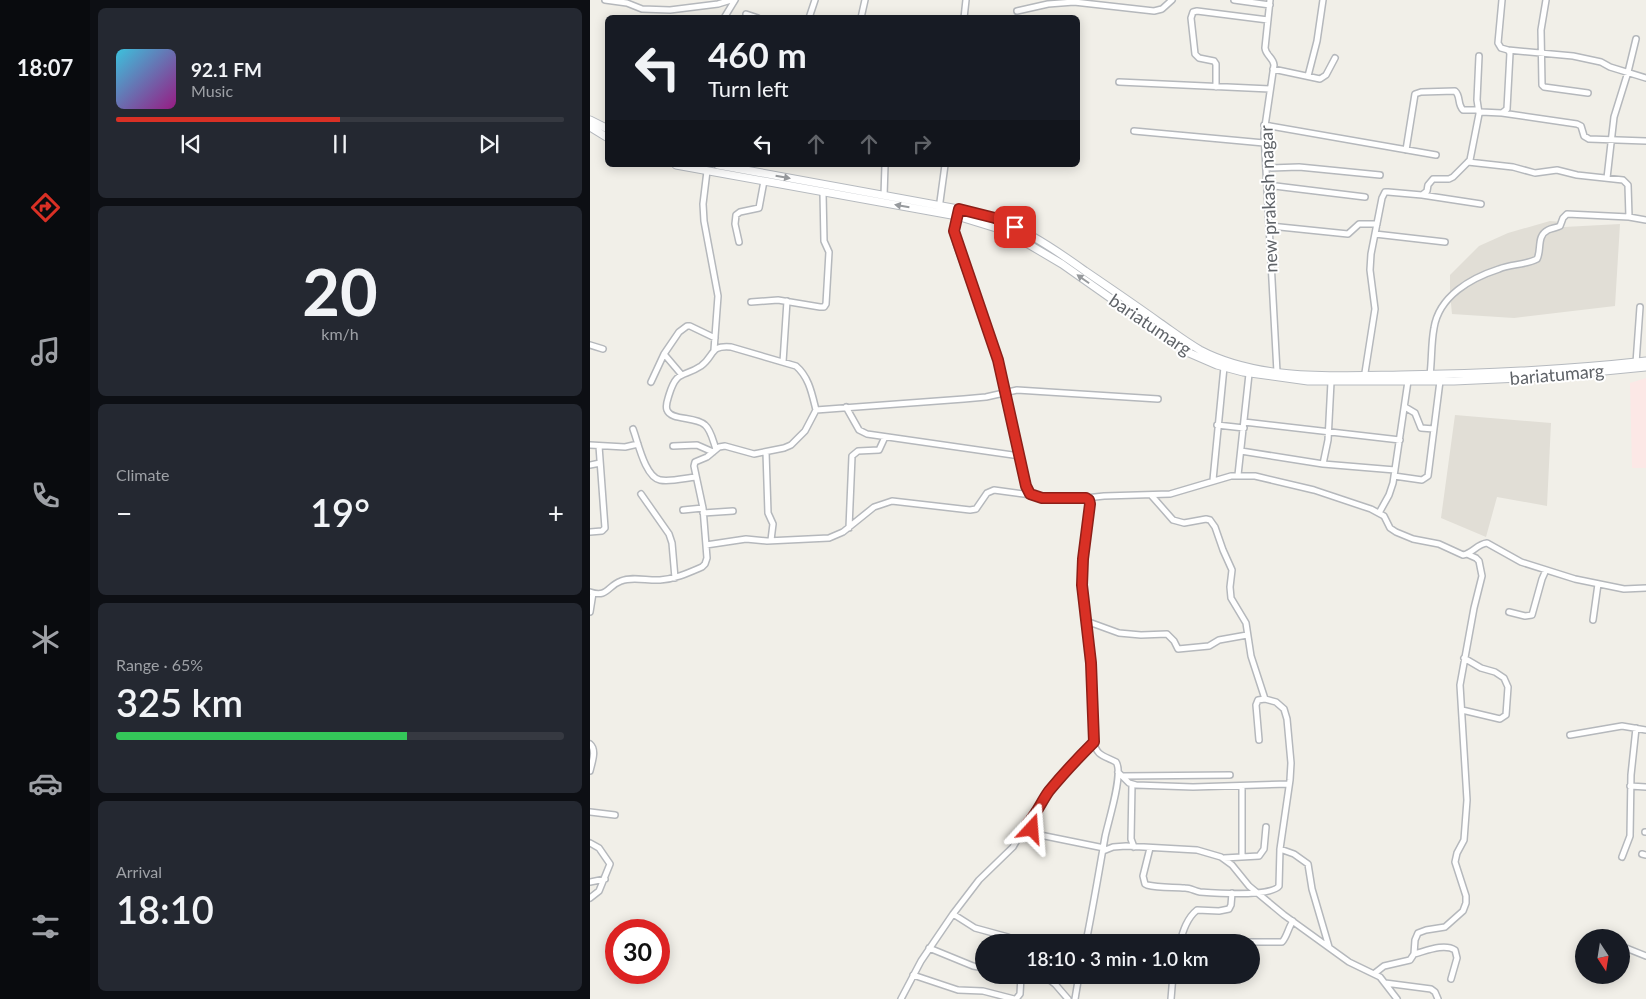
<!DOCTYPE html>
<meta charset="utf-8">
<style>
body{margin:0;font-family:Lato,sans-serif;background:#242831;color:#f1f3f6;height:100vh;display:flex;flex-direction:column;font-size:19px;white-space:nowrap}
*{box-sizing:border-box;margin:0}
p{font-size:16px;color:#9ea1a6}
.icon{flex:none;width:28px;height:28px;fill:none;stroke:currentColor;stroke-width:2;stroke-linecap:round;stroke-linejoin:round}
.map{position:relative;flex:1;overflow:hidden}
.sheet{display:flex;flex-direction:column;gap:8px;padding:8px;background:#0d0f14;width:500px}
.sheet>*{flex:none}
.hud{position:absolute;left:15px;top:15px;width:475px;height:152px;border-radius:8px;box-shadow:0 2px 12px #0003;background:#171b24;color:#f1f3f6;overflow:hidden}
.needle{width:32px;rotate:168deg}
.controls{position:absolute;left:985px;top:929px;display:grid;gap:10px}
.controls a{display:grid;place-items:center;width:55px;height:55px;border-radius:50%;background:#171b24;box-shadow:0 2px 12px #0003;font-size:25px}
.speed{position:absolute;left:15px;top:919px;display:flex;gap:10px;font-size:25px;font-weight:700;text-align:center}
.speed>*{display:grid;place-content:center;width:65px;height:65px;border-radius:50%;background:#171b24;box-shadow:0 2px 12px #0003;line-height:1}
.speed .limit{border:8px solid #d22;background:#fff;color:#111}
.pin{position:absolute;display:grid;place-items:center;width:42px;height:42px;color:#fff;margin:-21px;border-radius:10px;box-shadow:0 2px 8px #0006}
.me{position:absolute;width:55px;margin:-28px;rotate:19deg;stroke-linejoin:round;filter:drop-shadow(0 0 4px #0008)}
.turn{display:flex;align-items:center;gap:18px;height:105px;padding:0 20px;font-size:22px}
.turn .icon{width:65px;height:65px;stroke-width:2.5}
.turn b{display:block;font-size:35px;line-height:42px}
.lanes{display:flex;align-items:center;height:48px;padding:0 20px;background:#0003;justify-content:center;gap:25px;direction:ltr}
.lanes .off{opacity:.35}
.big{font-size:38px;font-weight:600;line-height:1.1}
.sheet .tile{flex:1;display:flex;flex-direction:column;justify-content:center;gap:8px;min-width:0;padding:0 18px;border-radius:8px;background:#242831}
.sheet .dial{align-items:center;gap:0}
.dial b{font-size:65px;line-height:1}
.song{display:flex;align-items:center;gap:15px}
.cover{width:60px;height:60px;border-radius:8px;background:linear-gradient(135deg,hsl(190 70% 55%),hsl(310 70% 35%))}
.played{height:5px;border-radius:2px;background:linear-gradient(90deg,#d93025 50%,#363941 50%)}
.keys{display:flex;justify-content:space-around;direction:ltr}
.heat{display:flex;justify-content:space-between;align-items:center;font-size:28px;direction:ltr}
.charge{height:8px;border-radius:4px;background:linear-gradient(90deg,#34c759 65%,#363941 0)}
.trip{position:absolute;left:385px;top:934px;width:285px;height:50px;border-radius:25px;background:#171b24;box-shadow:0 2px 12px #0003;font-weight:600;line-height:50px;text-align:center}
main{display:flex;flex:1;min-height:0}
.tab-bar{display:flex;flex-direction:column;width:90px;justify-content:space-around;align-items:center;background:#090b0e;color:#9ea1a6}
.tab-bar .icon{width:35px;height:35px}
.tab-bar .active{color:#d93025}
.tab-bar b{font-size:22px;color:#f1f3f6}
.map>svg:first-child{display:block}
.education{fill:#e1ded6}
.medical{fill:#fce8e6}
.lines{fill:none;stroke-linecap:round;stroke-linejoin:round}
.street-casing{stroke:#b5b8bc;stroke-width:8}
.secondary-casing{stroke:#b6babf;stroke-width:9}
.street{stroke:#fff;stroke-width:5}
.secondary{stroke:#fff;stroke-width:7}
.oneway{fill:#979a9d}
.route-casing{stroke:#8d1f18;stroke-width:12}
.route{stroke:#d93025;stroke-width:9}
.labels{text-anchor:middle;stroke-width:4;stroke-linejoin:round;paint-order:stroke}
.street-label{font-size:18px;fill:#5f6368;stroke:#fff}
</style>
<main>
<nav class="tab-bar">
<b>18:07</b>
<svg class="icon active" aria-label="directions" viewBox="0 0 24 24"><path d="M12 3l9 9-9 9-9-9zM9 14v-3h6M13 9l2 2-2 2"/></svg>
<svg class="icon" aria-label="music" viewBox="0 0 24 24"><path d="M9 18V5l10-2v13"/><circle cx="6" cy="18" r="3"/><circle cx="16" cy="16" r="3"/></svg>
<svg class="icon" aria-label="phone" viewBox="0 0 24 24"><path d="M5 4h4l2 5-3 2q2 4 5 5l2-3 5 2v4C11 20 4 13 5 4z"/></svg>
<svg class="icon" aria-label="climate" viewBox="0 0 24 24"><path d="M12 3v18M4 7l16 10M4 17L20 7"/></svg>
<svg class="icon" aria-label="car" viewBox="0 0 24 24"><path d="M5 17H2v-5l4-1 3-4h7l3 4 3 1v5h-3M9 17h6M6 11h13"/><circle cx="7" cy="17" r="2"/><circle cx="17" cy="17" r="2"/></svg>
<svg class="icon" aria-label="filters" viewBox="0 0 24 24"><path d="M4 7h16M4 17h16"/><circle cx="9" cy="7" r="2"/><circle cx="15" cy="17" r="2"/></svg>
</nav>
<section class="sheet">
<div class="tile">
<div class="song"><i class="cover"></i><div><b>92.1 FM</b><p>Music</p></div></div>
<div class="played"></div>
<div class="keys"><svg class="icon" aria-label="previous" viewBox="0 0 24 24"><path d="M18 5L8 12l10 7zM5 5v14"/></svg><svg class="icon" aria-label="pause" viewBox="0 0 24 24"><path d="M8 5v14M16 5v14"/></svg><svg class="icon" aria-label="next" viewBox="0 0 24 24"><path d="M6 5l10 7-10 7zM19 5v14"/></svg></div>
</div>
<div class="tile dial"><b>20</b><p>km/h</p></div>
<div class="tile"><p>Climate</p>
<div class="heat"><a>−</a><b class="big">19°</b><a>+</a></div>
</div>
<div class="tile"><p>Range · 65%</p><b class="big">325 km</b><div class="charge"></div></div>
<div class="tile"><p>Arrival</p><b class="big">18:10</b></div>
</section>
<div class="map">
<svg width="1056" height="999" viewBox="0 0 1056 999">
<rect width="100%" height="100%" fill="#f1efe8"/>
<path class="education" d="M 960,221 L 972,222 L 974,227 L 1030,224 L 1025,306 L 924,318 L 862,314 L 860,293 L 860,275 L 889,246 L 918,233 Z
M 865,415 L 961,423 L 957,506 L 907,497 L 896,537 L 851,518 Z"/>
<path class="medical" d="M 1056,378 L 1056,468 L 1042,468 L 1040,383 Z"/>
<g class="lines">
<defs>
<path id="street" d="M 15,0 L 37,3 L 52,9 L 80,10 L 128,4 L 141,0
M 644,0 L 680,5
M 680,0 L 675,48 C 676,56 683,57 684,65 L 674,133 L 687,372
M 956,0 L 951,30 L 952,85 L 954,87 L 998,93
M 427,11 L 458,4 L 484,2 L 564,11 L 572,9 L 582,0
M 156,14 L 168,18
M 134,18 L 145,0
M 219,18 L 225,0
M 271,18 L 275,0
M 374,18 L 376,0
M 918,50 L 983,56 L 1011,62 L 1020,67 L 1056,78
M 889,56 L 887,100 L 889,113
M 683,69 L 730,79 L 736,75 L 745,58
M 718,76 L 727,41 L 733,0
M 529,82 L 680,89
M 626,87 L 626,64 L 624,61 L 609,58 L 605,54 L 601,18 L 603,12 L 607,11 L 678,20
M 912,113 L 987,124 L 991,126 L 994,136 L 999,139 L 1056,141
M 674,125 L 846,155
M 544,131 L 674,143
M 816,150 L 825,94 L 831,92 L 865,91 C 871,96 867,104 873,110 L 888,110
M 878,162 L 923,167 L 945,173 L 967,170 L 987,175 L 1033,180 L 1038,185 L 1039,217
M 676,168 L 709,167 L 790,175
M 117,171 L 113,204 L 114,221 L 128,296 L 124,350
M 1017,178 L 1024,117 L 1038,72 L 1046,39
M 677,185 L 775,197
M 832,195 L 891,204
M 294,196 L 295,165
M 349,209 L 355,165
M 367,215 L 364,231 L 366,243 L 410,366 L 438,491 L 441,496 L 452,498 L 496,498 L 499,500 L 500,504 L 492,566 L 492,585 L 501,663 L 504,742 C 506,756 515,756 526,762 C 534,773 518,822 515,837 C 509,872 503,907 496,942
M 680,226 L 758,234 L 769,224 L 787,224
M 785,234 L 855,242
M 149,242 L 145,224 L 146,215 L 150,212 L 169,208 L 174,181
M 161,302 L 188,300 L 230,307 L 234,307 L 236,304 L 239,252 L 234,241 L 233,193
M 0,345 L 13,349
M 193,362 L 197,301
M 1046,363 L 1050,307
M 91,374 L 74,354 L 89,332 L 97,326 L 100,326 L 125,338
M 840,375 C 842,359 841,344 844,328 C 849,296 881,278 909,269 C 921,264 936,265 947,259 C 952,250 946,236 958,230 C 962,228 966,228 970,226 L 973,218 L 977,214 L 1039,217 L 1056,220
M 774,379 L 785,309 L 780,270 L 781,254 L 792,198 L 795,192 L 798,192 L 832,195 L 837,191 L 838,185 L 843,179 L 859,179 L 863,177 L 880,160 L 889,114 L 891,112 L 912,113 L 917,109 L 920,53 L 918,50 L 911,48 L 908,43 L 912,0
M 61,382 L 74,354
M 256,407 L 269,430 L 277,434 L 430,456
M 815,407 L 825,413 L 831,428 L 844,429
M 654,422 L 810,440
M 627,425 L 654,428
M 43,429 C 48,442 55,477 70,480 C 81,482 95,478 106,477
M 0,445 L 35,447 L 48,444
M 83,446 L 107,445 L 123,452
M 126,449 C 123,441 121,430 115,425 C 105,416 81,421 77,410 C 75,405 78,399 79,395 C 87,369 93,378 111,366 C 125,356 119,345 141,347 L 206,366 C 219,377 222,394 226,410
M 651,451 L 733,464 L 805,470
M 176,452 L 178,513 L 183,524 L 181,540
M 733,464 L 738,440 L 741,382
M 0,465 L 10,463
M 648,475 L 659,374
M 804,476 L 832,480 L 838,476 L 850,381
M 623,480 L 634,367
M 51,494 L 79,534 L 82,543 L 85,578
M 496,498 L 514,496 L 580,494 L 641,476 L 665,476 L 724,490 L 781,509 L 794,516 L 800,528 L 806,532 L 823,539 L 849,544 L 873,555 C 883,553 887,544 897,543 L 931,562 L 985,579 L 1034,589 L 1056,588
M 93,510 L 113,508
M 113,513 L 143,511
M 789,513 L 799,495 L 803,483 L 818,381
M 259,528 L 262,456 L 268,451 L 289,450 L 295,437
M 0,532 L 12,531 L 15,528 L 9,446
M 116,545 L 156,539 L 177,541 L 239,538 L 253,532 L 284,507 L 302,501 L 380,510 L 386,509 L 397,493 L 404,490 L 441,495
M 0,592 C 18,598 17,586 31,581 C 42,576 58,581 70,580 C 85,579 98,573 112,567 L 115,564 L 117,558 L 113,508 L 104,466 L 105,462 L 117,457 L 129,447 L 135,446 L 164,454 L 194,448 L 201,445 L 215,431 L 226,410 L 374,399 L 396,397 L 427,390 L 568,399
M 0,612 L 3,593
M 919,612 L 935,616 L 942,615 L 952,579 L 956,570
M 1003,620 L 1008,584
M 496,621 L 529,633 L 551,635 L 577,634 L 584,641 L 588,649 L 619,646 L 629,640 L 657,635
M 872,710 L 910,719 L 916,715 L 918,687 L 914,678 L 905,672 L 891,668 L 874,658
M 980,735 L 1032,726 L 1056,730
M 669,740 L 666,705 L 668,700 L 675,699
M 0,744 C 7,750 2,762 0,771
M 528,772 L 539,783 L 546,785 L 603,787 L 699,784
M 533,776 L 640,775
M 542,784 L 541,839 L 544,847
M 652,786 L 652,856
M 1040,786 L 1056,787
M 0,812 L 25,815
M 437,824 L 450,835 L 514,848
M 1055,832 L 1056,832
M 0,843 L 9,848 L 20,864 L 9,891 L 0,898
M 560,848 L 553,876 L 555,884 L 557,885 C 569,888 583,887 595,888 C 600,888 605,891 610,892 C 624,893 681,897 689,886 L 690,849 L 700,780 L 701,763 L 697,719 L 694,709 L 686,702 L 675,699 L 661,656 L 656,623 L 641,598 L 640,587 L 642,570 L 633,550 L 625,527 L 620,520 L 616,519 L 594,523 L 583,520 L 561,495
M 690,849 L 704,854 L 718,864 L 722,889 L 739,947
M 513,851 L 523,847 L 536,846 L 607,850 L 631,857 L 642,865 L 659,886 L 694,915 L 759,962 L 790,977 L 807,999
M 1052,854 L 1056,855
M 1032,857 L 1040,836 L 1041,775 L 1046,728
M 634,858 L 669,856 L 674,849 L 676,827
M 0,882 L 15,879
M 363,914 L 385,928 L 418,937
M 590,942 C 593,931 597,918 607,910 L 629,911 L 639,909 L 641,905 L 642,893
M 634,942 L 692,942 C 697,937 698,928 703,921
M 1031,946 L 1056,956
M 339,948 L 383,966 L 394,968
M 824,954 C 836,951 854,943 865,950 L 867,958 L 861,979
M 785,973 L 794,966 L 820,960 L 824,954 L 825,940 L 828,933 L 836,930 L 855,927 L 873,911 L 876,903 L 876,896 L 865,862 L 867,853 L 874,840 L 877,800 L 870,685 L 884,608 L 892,576 L 889,561 L 886,558 L 877,554
M 323,975 L 368,990 L 393,991 L 424,999
M 428,975 L 445,979 L 457,978 L 465,984 L 478,999
M 795,983 L 841,989 L 845,992 L 848,999
M 311,999 L 331,961 L 363,914 L 389,880 L 423,847 L 434,828 L 448,811 L 458,793 L 478,768 L 504,742
M 426,999 L 430,994 L 431,976
M 485,999 L 489,975
M 581,999 L 583,975"/>
<path id="secondary" d="M 0,120 L 18,129
M 0,127 L 18,138
M 86,165 L 367,216 L 406,228 L 433,241 L 472,264 L 597,352 L 627,365 L 653,372 L 718,381 L 864,381 L 953,377 L 1056,367
M 128,165 L 379,211 C 423,221 459,245 495,271 C 520,288 545,305 570,323 C 583,332 596,342 610,350 C 669,381 746,376 811,375 C 893,374 974,370 1056,361"/>
</defs>
<use href="#street" class="street-casing"/>
<use href="#secondary" class="secondary-casing"/>
<use href="#street" class="street"/>
<use href="#secondary" class="secondary"/>
</g>
<defs><path id="oneway-solid" d="M-6-.8H1V-3.2L6.5 0L1 3.2V.8H-6Z" transform="scale(1.25)"/></defs>
<g class="oneway">
<use href="#oneway-solid" transform="translate(193 177) rotate(10)"/>
<use href="#oneway-solid" transform="translate(312 206) rotate(-170)"/>
<use href="#oneway-solid" transform="translate(493 279) rotate(-145)"/>
</g>
<g class="lines">
<defs>
<path id="route" d="M 425,227 L 405,218 L 369,209 L 364,231 L 408,360 L 436,486 L 440,494 L 452,498 L 496,498 L 499,500 L 500,504 L 493,559 L 492,585 L 501,663 L 504,742 C 488,758 473,774 459,791 C 451,802 447,814 437,824 L 442,829"/>
</defs>
<use href="#route" class="route-casing"/>
<use href="#route" class="route"/>
</g>
<g class="labels">
<g class="street-label">
<text transform="translate(679 199) rotate(-92)" y="6">new prakash nagar</text>
<text transform="translate(560 325) rotate(34)" y="6">bariatumarg</text>
<text transform="translate(967 375) rotate(-5)" y="6">bariatumarg</text>
</g>
</g>
</svg>
<div class="controls">
<a><svg class="needle" viewBox="-14 -14 28 28"><path d="M0-13l5 13h-10z" fill="#e53935"/><path d="M0 13l5-13h-10z" fill="#9ea1a6"/></svg></a>
</div>
<div class="speed"><div class="limit">30</div></div>
<div class="pin" style="left:425px;top:227px;background:#d93025"><svg class="icon" aria-label="arrive" viewBox="0 0 24 24"><path d="M6 21V4h12l-3 4 3 4H6"/></svg></div>
<svg class="me" style="left:442px;top:829px" viewBox="-20 -20 40 40"><path d="M0-17L14 15 0 8-14 15z" fill="#d93025" stroke="#fff" stroke-width="4"/></svg>
<div class="trip">18:10 · 3 min · 1.0 km</div>
<div class="hud">
<div class="turn"><svg class="icon" aria-label="left" viewBox="0 0 24 24"><path d="M17 20v-9H6M10 6l-5 5 5 5"/></svg><div><b>460 m</b>Turn left</div></div>
<div class="lanes"><svg class="icon" aria-label="left" viewBox="0 0 24 24"><path d="M17 20v-9H6M10 6l-5 5 5 5"/></svg><svg class="icon off" aria-label="ahead" viewBox="0 0 24 24"><path d="M12 20V5M6 11l6-6 6 6"/></svg><svg class="icon off" aria-label="ahead" viewBox="0 0 24 24"><path d="M12 20V5M6 11l6-6 6 6"/></svg><svg class="icon off" aria-label="right" viewBox="0 0 24 24"><path d="M7 20v-9h11M14 6l5 5-5 5"/></svg></div>
</div>
</div>
</main>
